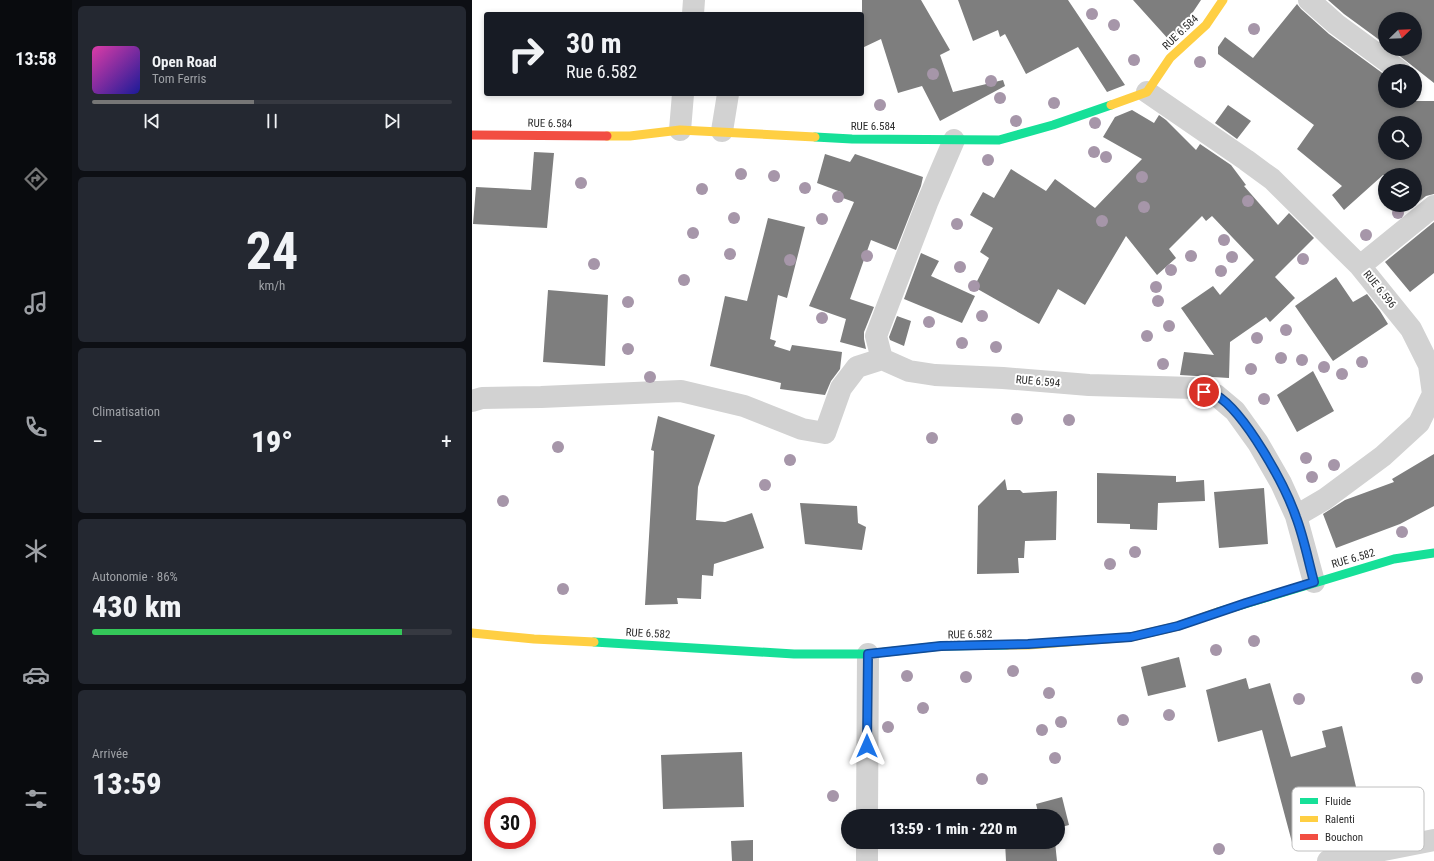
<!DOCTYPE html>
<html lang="fr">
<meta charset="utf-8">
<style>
body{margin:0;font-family:"Roboto Condensed",sans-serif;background:#242831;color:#f1f3f6;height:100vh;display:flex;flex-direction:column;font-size:15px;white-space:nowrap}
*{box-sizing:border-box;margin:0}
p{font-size:13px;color:#9ea1a6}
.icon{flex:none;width:22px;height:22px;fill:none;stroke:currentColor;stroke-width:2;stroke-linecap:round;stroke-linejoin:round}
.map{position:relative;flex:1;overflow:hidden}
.sheet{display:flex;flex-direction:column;gap:6px;padding:6px;background:#0d0f14;width:400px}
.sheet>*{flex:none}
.top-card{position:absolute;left:12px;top:12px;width:380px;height:84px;border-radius:4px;box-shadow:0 2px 6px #0003;background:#171b24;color:#f1f3f6;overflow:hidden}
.needle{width:26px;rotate:67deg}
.controls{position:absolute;left:906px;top:12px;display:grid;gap:8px}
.controls a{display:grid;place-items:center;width:44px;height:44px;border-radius:50%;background:#171b24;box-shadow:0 2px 6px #0003;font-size:20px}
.speed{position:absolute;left:12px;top:797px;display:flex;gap:8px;font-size:20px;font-weight:700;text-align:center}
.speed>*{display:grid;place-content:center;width:52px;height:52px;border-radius:50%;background:#171b24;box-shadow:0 2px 6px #0003;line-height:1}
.speed .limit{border:6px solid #d22;background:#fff;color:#111}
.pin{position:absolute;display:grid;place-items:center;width:34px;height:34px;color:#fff;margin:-17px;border:2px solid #fff;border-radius:50%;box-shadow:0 1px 4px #0007}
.me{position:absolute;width:44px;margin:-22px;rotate:0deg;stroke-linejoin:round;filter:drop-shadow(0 0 3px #0008)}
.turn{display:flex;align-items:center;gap:14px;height:84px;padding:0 16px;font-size:18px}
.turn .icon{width:52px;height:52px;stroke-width:2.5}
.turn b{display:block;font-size:28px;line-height:34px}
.big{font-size:30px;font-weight:800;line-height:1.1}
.sheet .widget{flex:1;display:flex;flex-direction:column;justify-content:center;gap:6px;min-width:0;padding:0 14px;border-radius:6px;background:#242831}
.sheet .dial{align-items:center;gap:0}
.dial b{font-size:52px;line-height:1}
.song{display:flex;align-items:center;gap:12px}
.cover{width:48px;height:48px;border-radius:6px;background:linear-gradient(135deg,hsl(320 70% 55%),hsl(240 70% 35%))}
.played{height:4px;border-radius:2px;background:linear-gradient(90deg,#767676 45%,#363941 45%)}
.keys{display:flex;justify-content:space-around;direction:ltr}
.heat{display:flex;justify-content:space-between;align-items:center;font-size:22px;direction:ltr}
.charge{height:6px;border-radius:3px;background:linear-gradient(90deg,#34c759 86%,#363941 0)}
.trip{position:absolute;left:369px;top:809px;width:224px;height:40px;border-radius:20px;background:#171b24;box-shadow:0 2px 6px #0003;font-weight:800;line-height:40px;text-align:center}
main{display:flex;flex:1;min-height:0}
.menu{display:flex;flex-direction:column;width:72px;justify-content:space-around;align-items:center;background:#090b0e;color:#9ea1a6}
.menu .icon{width:28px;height:28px}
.menu .selected{color:#767676}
.menu b{font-size:18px;color:#f1f3f6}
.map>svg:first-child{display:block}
.building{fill:#7e7e7e;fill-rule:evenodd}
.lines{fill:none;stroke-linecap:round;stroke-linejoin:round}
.street{stroke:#d2d2d2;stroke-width:22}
.fast{stroke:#16e098;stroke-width:9}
.slow{stroke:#ffcf43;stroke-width:9}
.jam{stroke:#f24e42;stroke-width:9}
.tree{fill:#a696a9}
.route-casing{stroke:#114b97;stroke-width:10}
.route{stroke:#1a73e8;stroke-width:7}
.labels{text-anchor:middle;stroke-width:4;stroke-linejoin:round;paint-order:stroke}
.street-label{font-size:11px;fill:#2d2d2d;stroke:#fff}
.key{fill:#fff;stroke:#c0c0c0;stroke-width:1}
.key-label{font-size:11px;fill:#2d2d2d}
</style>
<main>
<nav class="menu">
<b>13:58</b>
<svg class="icon selected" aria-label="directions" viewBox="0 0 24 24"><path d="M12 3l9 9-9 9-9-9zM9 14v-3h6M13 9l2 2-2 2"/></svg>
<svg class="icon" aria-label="music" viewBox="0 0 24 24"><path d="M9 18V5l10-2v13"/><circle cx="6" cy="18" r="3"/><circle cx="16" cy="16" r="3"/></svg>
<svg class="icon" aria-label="phone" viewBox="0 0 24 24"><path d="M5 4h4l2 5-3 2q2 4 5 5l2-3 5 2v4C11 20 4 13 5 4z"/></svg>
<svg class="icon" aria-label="climate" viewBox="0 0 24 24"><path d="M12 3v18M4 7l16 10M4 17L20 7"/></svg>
<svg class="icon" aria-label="car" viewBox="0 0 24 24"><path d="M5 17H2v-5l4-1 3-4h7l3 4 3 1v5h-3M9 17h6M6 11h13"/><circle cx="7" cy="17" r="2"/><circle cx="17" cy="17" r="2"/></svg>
<svg class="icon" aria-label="filters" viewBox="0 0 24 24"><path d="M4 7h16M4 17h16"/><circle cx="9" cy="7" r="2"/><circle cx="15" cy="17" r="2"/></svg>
</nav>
<section class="sheet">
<div class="widget">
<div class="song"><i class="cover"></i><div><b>Open Road</b><p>Tom Ferris</p></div></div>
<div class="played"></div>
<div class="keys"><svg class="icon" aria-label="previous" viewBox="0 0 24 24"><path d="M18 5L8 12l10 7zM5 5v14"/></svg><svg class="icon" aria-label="pause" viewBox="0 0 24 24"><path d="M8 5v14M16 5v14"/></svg><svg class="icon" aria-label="next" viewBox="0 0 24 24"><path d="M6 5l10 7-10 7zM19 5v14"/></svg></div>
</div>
<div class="widget dial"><b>24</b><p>km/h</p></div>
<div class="widget"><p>Climatisation</p>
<div class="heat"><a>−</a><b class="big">19°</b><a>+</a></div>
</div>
<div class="widget"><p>Autonomie · 86%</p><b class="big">430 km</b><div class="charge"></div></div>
<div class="widget"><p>Arrivée</p><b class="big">13:59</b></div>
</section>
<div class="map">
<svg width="962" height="861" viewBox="0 0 962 861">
<rect width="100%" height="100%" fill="#fff"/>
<path class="building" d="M 390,0 L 449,0 L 478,50 L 468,55 L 481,92 L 531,80 L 533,86 L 468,121 L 450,86 L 426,93 L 409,39 L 390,48 Z
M 486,0 L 596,0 L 653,85 L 635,92 L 606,47 L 554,74 L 533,34 L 528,37 L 526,30 L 501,41 Z
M 661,0 L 729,0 L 713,24 L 715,26 L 698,41 Z
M 856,0 L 962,0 L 962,83 L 919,49 L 943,49 L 943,19 L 913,19 L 913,44 L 872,14 Z
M 825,4 L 829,9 L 857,34 L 913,75 L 913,101 L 962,101 L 962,194 L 954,196 L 945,203 L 943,200 L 943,175 L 911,175 L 872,210 L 860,195 L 870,186 L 825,149 L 842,125 L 746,54 L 746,47 L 753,37 L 781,58 ZM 913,123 L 943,123 L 943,153 L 913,153 Z
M 756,105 L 779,121 L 765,139 L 743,123 Z
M 660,110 L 682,123 L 687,115 L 694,120 L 724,150 L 728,144 L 759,165 L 774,185 L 772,186 L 806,225 L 817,213 L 842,238 L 803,277 L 823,298 L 798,322 L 794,317 L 758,342 L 757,378 L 708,375 L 712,352 L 742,355 L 709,308 L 741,286 L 748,295 L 782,260 L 740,216 L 734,221 L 730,216 L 697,249 L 704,258 L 685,275 L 654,236 L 613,305 L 586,289 L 567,324 L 502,287 L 517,258 L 508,252 L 521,228 L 498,215 L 511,192 L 522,198 L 539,169 L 574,191 L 583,179 L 623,208 L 670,159 L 631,137 L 643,117 Z
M 62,152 L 82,153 L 75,228 L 1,224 L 4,187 L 59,190 Z
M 353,154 L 378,162 L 383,154 L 451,177 L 449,186 L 424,250 L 399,240 L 378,299 L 402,307 L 392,332 L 392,339 L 394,349 L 368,342 L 374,319 L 337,306 L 382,202 L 368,197 L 369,192 L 345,183 Z
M 296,218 L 333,227 L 315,298 L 306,295 L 298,339 L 304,341 L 302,346 L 318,351 L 320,345 L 370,352 L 368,369 L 359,381 L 353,395 L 308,389 L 309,383 L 238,366 L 253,296 L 275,301 Z
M 962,222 L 962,273 L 938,292 L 913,262 Z
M 449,253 L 467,261 L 459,276 L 503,296 L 490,323 L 432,299 Z
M 864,277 L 881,302 L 895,294 L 908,311 L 916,324 L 861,361 L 823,306 Z
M 76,290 L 136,295 L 133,366 L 71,362 Z
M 425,316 L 439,321 L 432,346 L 418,340 L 417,337 Z
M 841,371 L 862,411 L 825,432 L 805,395 Z
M 186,416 L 243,435 L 226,487 L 224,520 L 253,522 L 280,513 L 292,548 L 242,564 L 241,576 L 230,575 L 229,599 L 205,598 L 206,604 L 173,605 L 182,451 L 179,450 Z
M 962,454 L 962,506 L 928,524 L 864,548 L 851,514 L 873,500 L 922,482 L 920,479 Z
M 625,473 L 704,476 L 704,482 L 732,480 L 733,501 L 686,503 L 685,530 L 658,529 L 658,524 L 625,523 Z
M 533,479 L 535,490 L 548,490 L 551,493 L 585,491 L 584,540 L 553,541 L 552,558 L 546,558 L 547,573 L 505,574 L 506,506 Z
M 792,488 L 796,544 L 747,548 L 742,492 Z
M 328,503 L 385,506 L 386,523 L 394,527 L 390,550 L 333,544 Z
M 707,657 L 714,687 L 676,696 L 669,667 Z
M 774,678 L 777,689 L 798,683 L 819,757 L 854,747 L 850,731 L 870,726 L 893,826 L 862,830 L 863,833 L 821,846 L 790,730 L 746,742 L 734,690 Z
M 270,752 L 272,807 L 191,809 L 189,755 Z
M 590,797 L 597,825 L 586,828 L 586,816 L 567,816 L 564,804 Z
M 281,840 L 281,861 L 260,861 L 259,841 Z
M 533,842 L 583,842 L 585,861 L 534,861 Z"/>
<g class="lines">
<path class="street" d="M 837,0 L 864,24 L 928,71
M 221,14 L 222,0
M 675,92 L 774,160 L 800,179 L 888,266 L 939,329 L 957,365 L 961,394 L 947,423 L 911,456 L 853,499 L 824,516
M 208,130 L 211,94
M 250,131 L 256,94
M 482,140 L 455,203 L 404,336 L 410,359 L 437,371 L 463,375 L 531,378 L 617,385 L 721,388 L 744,395 L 763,411 L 786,443 L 809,483 L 824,516 L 842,582
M 888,266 L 962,206
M 0,401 L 10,398 L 69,397 L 209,391 L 272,406 L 330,429 L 353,433 L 369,388 L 385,367 L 410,359
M 395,816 L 396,654
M 395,842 L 395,861
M 856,861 L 962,840"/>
<path class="fast" d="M 343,137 L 380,139 L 527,140 L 581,125 L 639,105
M 746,612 L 922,559 L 962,553
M 122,642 L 322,654 L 396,654 L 469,646 L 535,645"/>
<path class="slow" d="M 639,105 L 675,92 L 698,58 L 734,25 L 751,0
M 135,136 L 158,136 L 208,130 L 343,137
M 0,633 L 62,639 L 122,642
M 535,645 L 557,645 L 659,637 L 706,626 L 746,612"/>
<path class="jam" d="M 0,135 L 135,136"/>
</g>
<g class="tree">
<circle cx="620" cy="14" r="6"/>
<circle cx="642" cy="25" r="6"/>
<circle cx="782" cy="29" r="6"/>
<circle cx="662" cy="60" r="6"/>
<circle cx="728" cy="62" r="6"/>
<circle cx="461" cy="74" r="6"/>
<circle cx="519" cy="81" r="6"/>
<circle cx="528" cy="98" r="6"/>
<circle cx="582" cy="103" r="6"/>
<circle cx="408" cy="105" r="6"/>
<circle cx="544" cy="121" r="6"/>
<circle cx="623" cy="123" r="6"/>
<circle cx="622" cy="152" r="6"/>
<circle cx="634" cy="157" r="6"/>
<circle cx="516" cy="160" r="6"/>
<circle cx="269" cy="174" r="6"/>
<circle cx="302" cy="176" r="6"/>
<circle cx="670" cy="177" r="6"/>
<circle cx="109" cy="183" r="6"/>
<circle cx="333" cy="188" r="6"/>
<circle cx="230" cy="189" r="6"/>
<circle cx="366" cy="197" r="6"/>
<circle cx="776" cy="201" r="6"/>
<circle cx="672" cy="207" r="6"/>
<circle cx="926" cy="213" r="6"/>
<circle cx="262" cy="218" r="6"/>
<circle cx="350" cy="219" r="6"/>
<circle cx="630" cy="221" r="6"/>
<circle cx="485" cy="224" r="6"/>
<circle cx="221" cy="233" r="6"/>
<circle cx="894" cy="235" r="6"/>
<circle cx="752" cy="240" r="6"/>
<circle cx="258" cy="254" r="6"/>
<circle cx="395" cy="256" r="6"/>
<circle cx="719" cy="256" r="6"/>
<circle cx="760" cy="257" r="6"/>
<circle cx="831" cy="259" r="6"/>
<circle cx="318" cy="260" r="6"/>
<circle cx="122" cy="264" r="6"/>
<circle cx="488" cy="267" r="6"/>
<circle cx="699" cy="270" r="6"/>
<circle cx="749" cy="271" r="6"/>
<circle cx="212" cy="280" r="6"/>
<circle cx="502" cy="286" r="6"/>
<circle cx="684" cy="287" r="6"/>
<circle cx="686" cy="301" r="6"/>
<circle cx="156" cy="302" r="6"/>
<circle cx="510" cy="316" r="6"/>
<circle cx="350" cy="318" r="6"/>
<circle cx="457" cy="322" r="6"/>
<circle cx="697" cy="326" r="6"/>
<circle cx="814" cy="330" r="6"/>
<circle cx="675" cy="336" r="6"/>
<circle cx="785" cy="338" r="6"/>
<circle cx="490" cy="343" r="6"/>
<circle cx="524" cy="347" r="6"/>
<circle cx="156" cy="349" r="6"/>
<circle cx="809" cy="358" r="6"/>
<circle cx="830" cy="360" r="6"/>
<circle cx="890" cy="362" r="6"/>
<circle cx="691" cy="364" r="6"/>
<circle cx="852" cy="367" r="6"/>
<circle cx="779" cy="369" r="6"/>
<circle cx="870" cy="374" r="6"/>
<circle cx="178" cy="377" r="6"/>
<circle cx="792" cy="399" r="6"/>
<circle cx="545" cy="419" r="6"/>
<circle cx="597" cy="420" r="6"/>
<circle cx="460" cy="438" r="6"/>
<circle cx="86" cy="447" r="6"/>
<circle cx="834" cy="458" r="6"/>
<circle cx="318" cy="460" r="6"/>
<circle cx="862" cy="465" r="6"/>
<circle cx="840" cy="477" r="6"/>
<circle cx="293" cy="485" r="6"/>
<circle cx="31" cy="501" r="6"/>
<circle cx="930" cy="532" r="6"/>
<circle cx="663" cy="552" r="6"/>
<circle cx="638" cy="564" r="6"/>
<circle cx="91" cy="589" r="6"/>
<circle cx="782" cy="641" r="6"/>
<circle cx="744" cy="650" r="6"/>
<circle cx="541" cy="671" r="6"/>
<circle cx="435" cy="676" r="6"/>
<circle cx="494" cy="677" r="6"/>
<circle cx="945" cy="678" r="6"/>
<circle cx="577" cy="693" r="6"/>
<circle cx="827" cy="699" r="6"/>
<circle cx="451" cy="708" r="6"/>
<circle cx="697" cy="715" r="6"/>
<circle cx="651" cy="720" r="6"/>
<circle cx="589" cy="722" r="6"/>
<circle cx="416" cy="727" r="6"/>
<circle cx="570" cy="730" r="6"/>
<circle cx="583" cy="758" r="6"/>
<circle cx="510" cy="779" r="6"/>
<circle cx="361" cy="796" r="6"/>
<circle cx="747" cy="849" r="6"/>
</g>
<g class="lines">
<defs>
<path id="route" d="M 395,746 L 396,654 L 469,646 L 556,644 L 659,637 L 706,626 L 774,603 L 842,582 C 836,560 832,538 824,517 C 813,485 773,412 744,395 C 741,393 736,393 732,392"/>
</defs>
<use href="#route" class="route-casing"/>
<use href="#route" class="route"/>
</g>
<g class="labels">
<g class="street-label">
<text transform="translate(708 32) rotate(-44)" y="4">RUE 6.584</text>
<text transform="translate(78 123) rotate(1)" y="4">RUE 6.584</text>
<text x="401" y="130">RUE 6.584</text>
<text transform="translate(908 289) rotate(51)" y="4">RUE 6.596</text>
<text transform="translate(566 381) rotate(5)" y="4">RUE 6.594</text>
<text transform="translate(881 558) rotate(-16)" y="4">RUE 6.582</text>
<text transform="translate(176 633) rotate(3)" y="4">RUE 6.582</text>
<text transform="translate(498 634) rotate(-1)" y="4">RUE 6.582</text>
</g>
</g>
<rect x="820" y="787" width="132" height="64" rx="6" class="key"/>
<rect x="828" y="798" width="18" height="6" fill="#16e098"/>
<rect x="828" y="816" width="18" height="6" fill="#ffcf43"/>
<rect x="828" y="834" width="18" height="6" fill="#f24e42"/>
<g class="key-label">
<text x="853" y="805">Fluide</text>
<text x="853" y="823">Ralenti</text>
<text x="853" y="841">Bouchon</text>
</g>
</svg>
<div class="controls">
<a><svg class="needle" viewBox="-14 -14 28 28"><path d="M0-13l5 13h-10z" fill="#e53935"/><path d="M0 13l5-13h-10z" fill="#9ea1a6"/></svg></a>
<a><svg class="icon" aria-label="sound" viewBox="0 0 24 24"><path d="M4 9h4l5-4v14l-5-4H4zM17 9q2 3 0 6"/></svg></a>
<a><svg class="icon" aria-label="search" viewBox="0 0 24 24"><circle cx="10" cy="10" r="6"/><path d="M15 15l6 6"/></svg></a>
<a><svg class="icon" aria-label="layers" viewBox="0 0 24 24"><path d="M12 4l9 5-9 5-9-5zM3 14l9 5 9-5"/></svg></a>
</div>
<div class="speed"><div class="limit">30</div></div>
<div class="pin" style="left:732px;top:392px;background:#d93025"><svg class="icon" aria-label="arrive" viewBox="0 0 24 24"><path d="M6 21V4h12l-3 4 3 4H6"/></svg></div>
<svg class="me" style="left:395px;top:746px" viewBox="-20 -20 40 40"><path d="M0-17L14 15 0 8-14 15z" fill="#1a73e8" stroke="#fff" stroke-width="4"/></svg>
<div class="trip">13:59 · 1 min · 220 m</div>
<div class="top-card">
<div class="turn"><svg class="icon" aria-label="right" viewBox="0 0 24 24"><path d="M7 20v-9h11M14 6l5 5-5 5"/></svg><div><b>30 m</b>Rue 6.582</div></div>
</div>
</div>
</main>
